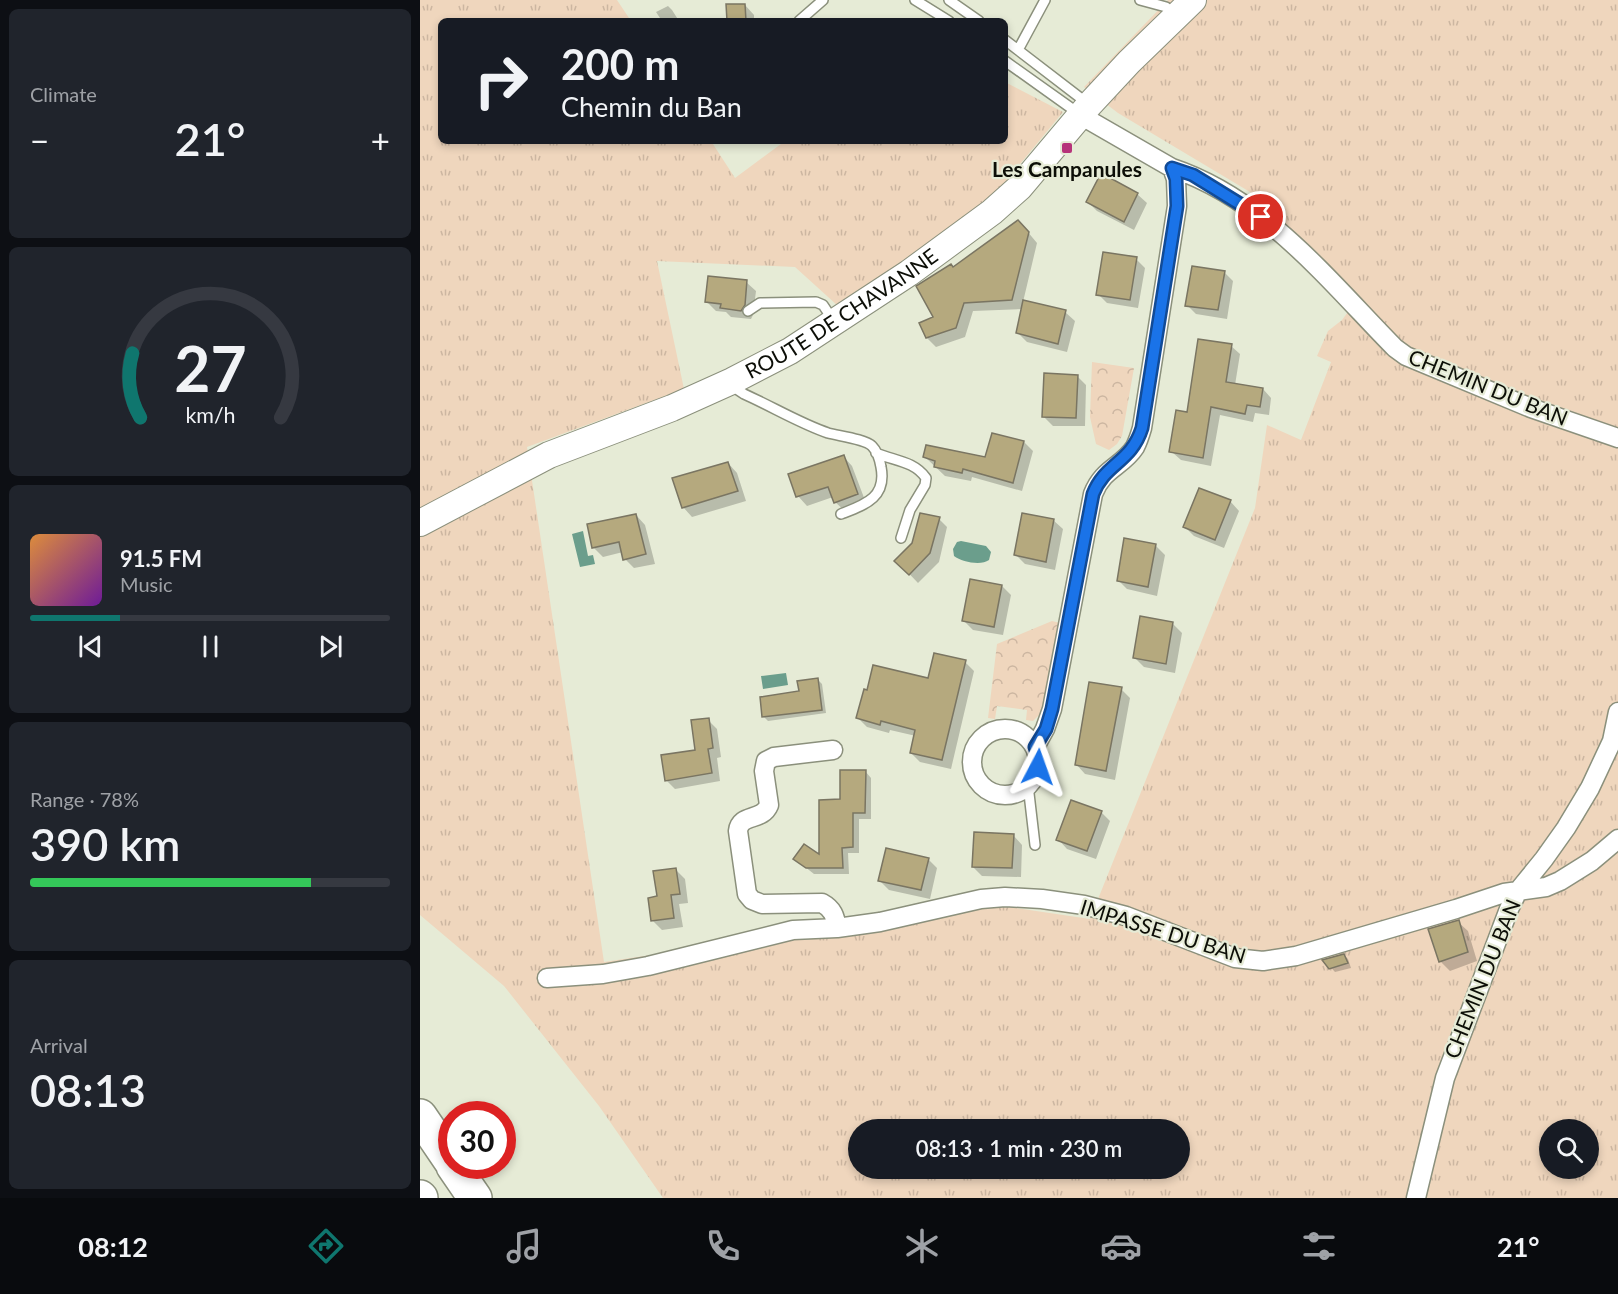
<!DOCTYPE html>
<meta charset="utf-8">
<style>
body{margin:0;font-family:Lato,sans-serif;background:#20242c;color:#f1f3f6;height:100vh;display:flex;flex-direction:column;font-size:22px;white-space:nowrap}
*{box-sizing:border-box;margin:0}
p{font-size:20px;color:#9ea1a6}
.icon{flex:none;width:33px;height:33px;fill:none;stroke:currentColor;stroke-width:2;stroke-linecap:round;stroke-linejoin:round}
.map{position:relative;flex:1;overflow:hidden}
.drawer{display:flex;flex-direction:column;gap:9px;padding:9px;background:#0d0f14;width:420px}
.drawer>*{flex:none}
.hud{position:absolute;left:18px;top:18px;width:570px;height:126px;border-radius:9px;box-shadow:0 3px 9px #0003;background:#171b24;color:#f1f3f6;overflow:hidden}
.controls{position:absolute;left:1119px;top:1119px;display:grid;gap:12px}
.controls a{display:grid;place-items:center;width:60px;height:60px;border-radius:50%;background:#171b24;box-shadow:0 3px 9px #0003;font-size:30px}
.speed{position:absolute;left:18px;top:1101px;display:flex;gap:12px;font-size:30px;font-weight:700;text-align:center}
.speed>*{display:grid;place-content:center;width:78px;height:78px;border-radius:50%;background:#171b24;box-shadow:0 3px 9px #0003;line-height:1}
.speed .limit{border:9px solid #d22;background:#fff;color:#111}
.pin{position:absolute;display:grid;place-items:center;width:51px;height:51px;color:#fff;margin:-26px;border:3px solid #fff;border-radius:50%;box-shadow:0 2px 6px #0007}
.me{position:absolute;width:66px;margin:-33px;rotate:4deg;stroke-linejoin:round;filter:drop-shadow(0 0 4px #0008)}
.turn{display:flex;align-items:center;gap:21px;height:126px;padding:0 24px;font-size:27px}
.turn .icon{width:78px;height:78px;stroke-width:2.5}
.turn b{display:block;font-size:42px;line-height:51px}
.big{font-size:45px;font-weight:600;line-height:1.1}
.drawer .tile{flex:1;display:flex;flex-direction:column;justify-content:center;gap:9px;min-width:0;padding:0 21px;border-radius:9px;background:#20242c}
.drawer .dial{align-items:center;gap:0}
.dial svg{height:156px;overflow:visible;fill:none;stroke:#363941;stroke-width:7;stroke-linecap:round;text-anchor:middle}
.dial text{fill:#f1f3f6;stroke:none}
.song{display:flex;align-items:center;gap:18px}
.cover{width:72px;height:72px;border-radius:9px;background:linear-gradient(135deg,hsl(30 70% 55%),hsl(280 70% 35%))}
.played{height:6px;border-radius:3px;background:linear-gradient(90deg,#0f766e 25%,#363941 25%)}
.keys{display:flex;justify-content:space-around;direction:ltr}
.heat{display:flex;justify-content:space-between;align-items:center;font-size:33px;direction:ltr}
.charge{height:9px;border-radius:4px;background:linear-gradient(90deg,#34c759 78%,#363941 0)}
.trip{position:absolute;left:428px;top:1119px;width:342px;height:60px;border-radius:30px;background:#171b24;box-shadow:0 3px 9px #0003;font-weight:600;line-height:60px;text-align:center}
.dock{display:flex;height:96px;justify-content:space-around;align-items:center;background:#090b0e;color:#9ea1a6}
.dock .icon{width:42px;height:42px}
.dock .active{color:#0f766e}
.dock b{font-size:27px;color:#f1f3f6}
main{display:flex;flex:1;min-height:0}
.map>svg:first-child{display:block}
.grass{fill:url(#grass-tufts);fill-rule:evenodd}
.forest{fill:url(#forest-crowns)}
.water{fill:#6b9e8c}
.shadow{fill:#0003}
.building{fill:#b5a97e;stroke:#7a7562;stroke-width:1.5}
.lines{fill:none;stroke-linecap:round;stroke-linejoin:round}
.service-casing{stroke:#8b907c;stroke-width:12}
.minor-casing{stroke:#8b907c;stroke-width:21}
.secondary-casing{stroke:#8b907c;stroke-width:28}
.motorway-casing{stroke:#8b907c;stroke-width:36}
.service{stroke:#fff;stroke-width:9}
.minor{stroke:#fff;stroke-width:18}
.secondary{stroke:#fff;stroke-width:26}
.motorway{stroke:#fff;stroke-width:33}
.route-casing{stroke:#114b97;stroke-width:15}
.route{stroke:#1a73e8;stroke-width:10}
.poi-dot{fill:#b6337a;stroke:#e6ebd6;stroke-width:2}
.labels{text-anchor:middle;stroke-width:4.5;stroke-linejoin:round;paint-order:stroke}
.poi-label{font-size:21px;font-weight:bold;fill:#0c0e07;stroke:#e6ebd6}
.street-label{font-size:21px;fill:#0c0e07;stroke:#e6ebd6}
</style>
<main>
<section class="drawer">
<div class="tile"><p>Climate</p>
<div class="heat"><a>−</a><b class="big">21°</b><a>+</a></div>
</div>
<div class="tile dial"><svg viewBox="0 0 100 80">
<path d="M14 69A42 42 0 1 1 86 69"/>
<path d="M14 69A42 42 0 0 1 10 36" stroke="#0f766e"/>
<text x="50" y="56" font-size="32" font-weight="700">27</text>
<text x="50" y="72" font-size="11">km/h</text>
</svg></div>
<div class="tile">
<div class="song"><i class="cover"></i><div><b>91.5 FM</b><p>Music</p></div></div>
<div class="played"></div>
<div class="keys"><svg class="icon" aria-label="previous" viewBox="0 0 24 24"><path d="M18 5L8 12l10 7zM5 5v14"/></svg><svg class="icon" aria-label="pause" viewBox="0 0 24 24"><path d="M8 5v14M16 5v14"/></svg><svg class="icon" aria-label="next" viewBox="0 0 24 24"><path d="M6 5l10 7-10 7zM19 5v14"/></svg></div>
</div>
<div class="tile"><p>Range · 78%</p><b class="big">390 km</b><div class="charge"></div></div>
<div class="tile"><p>Arrival</p><b class="big">08:13</b></div>
</section>
<div class="map">
<svg width="1198" height="1198" viewBox="0 0 1198 1198">
<defs>
<pattern id="grass-tufts" width="24" height="20" patternUnits="userSpaceOnUse" patternTransform="scale(1.5)"><rect width="24" height="20" fill="#efd6bd"/><path d="M3 7l-1-3M5 7V3M7 7l1-3M15 17l-1-3M17 17v-4M19 17l1-3" fill="none" stroke="#ccb6a1"/></pattern>
<pattern id="forest-crowns" width="20" height="18" patternUnits="userSpaceOnUse" patternTransform="scale(1.5)"><rect width="20" height="18" fill="#efd6bd"/><path d="M2 6a3 3 0 1 1 6 0M12 15a3 3 0 1 1 6 0" fill="none" stroke="#ccb6a1"/></pattern>
</defs>
<rect width="100%" height="100%" fill="#e6ebd6"/>
<path class="grass" d="M 0,0 L 197,0 L 211,21 L 21,21 L 21,141 L 291,141 L 315,178 L 365,141 L 585,141 L 585,82 L 643,112 L 564,208 L 418,306 L 375,267 L 237,261 L 264,389 L 107,447 L 184,962 L 570,904 L 670,919 L 835,508 L 847,425 L 881,440 L 911,362 L 897,356 L 908,331 L 922,320 L 939,297 L 830,192 L 698,113 L 664,87 L 748,0 L 1198,0 L 1198,1198 L 243,1198 L 179,1106 L 84,986 L 0,915 ZM 438,1130 L 759,1130 L 759,1168 L 438,1168 ZM 1130,1130 L 1168,1130 L 1168,1168 L 1130,1168 Z"/>
<path class="forest" d="M 672,362 L 714,368 L 702,436 L 697,444 L 689,450 L 676,444 L 670,417 Z
M 632,621 L 640,623 L 621,713 L 613,721 L 606,720 L 607,710 L 577,706 L 575,719 L 568,718 L 577,644 Z"/>
<path class="water" d="M 163,531 L 168,556 L 173,555 L 175,564 L 160,567 L 152,534 Z
M 541,541 L 566,546 L 571,552 L 569,560 C 561,566 542,562 534,556 L 533,549 L 537,542 Z
M 366,673 L 368,685 L 343,689 L 341,676 Z"/>
<path class="shadow" d="M 325,5 L 334,15 L 334,20 L 347,21 L 308,21 Z
M 248,6 L 252,10 L 259,21 L 242,21 L 236,12 Z
M 717,194 L 727,203 L 714,230 L 677,211 L 668,202 Z
M 607,231 L 617,243 L 603,302 L 645,312 L 655,321 L 647,352 L 607,342 L 598,333 L 603,309 L 553,311 L 545,337 L 516,347 L 507,338 L 533,269 Z
M 716,259 L 725,268 L 718,308 L 687,303 L 678,294 Z
M 804,272 L 813,281 L 807,319 L 776,314 L 767,305 Z
M 326,282 L 336,291 L 333,315 L 331,319 L 311,317 L 306,312 L 296,311 L 286,301 Z
M 811,346 L 820,354 L 815,385 L 843,389 L 851,398 L 849,415 L 835,413 L 833,422 L 800,415 L 791,466 L 761,460 L 752,452 L 768,414 Z
M 657,376 L 666,385 L 665,426 L 633,426 L 624,417 Z
M 604,442 L 613,451 L 602,491 L 552,477 L 551,481 L 525,476 L 505,457 L 567,459 Z
M 423,456 L 432,466 L 446,503 L 425,511 L 415,502 L 413,497 L 387,506 L 378,496 Z
M 308,463 L 317,473 L 326,501 L 272,517 L 263,507 Z
M 810,501 L 819,511 L 804,548 L 774,536 L 765,527 Z
M 216,515 L 225,525 L 235,564 L 214,568 L 205,559 L 203,552 L 183,557 L 174,548 Z
M 519,519 L 527,527 L 519,562 L 498,583 L 477,561 Z
M 633,520 L 643,529 L 635,570 L 605,564 L 596,555 Z
M 735,545 L 745,555 L 737,596 L 707,589 L 698,580 Z
M 582,586 L 591,595 L 583,635 L 553,630 L 544,621 Z
M 753,624 L 762,633 L 755,673 L 724,667 L 715,658 Z
M 545,662 L 554,671 L 531,769 L 500,762 L 491,753 L 496,736 L 470,730 L 469,733 L 447,727 L 438,718 L 449,692 L 510,680 Z
M 398,680 L 402,684 L 406,713 L 348,721 L 344,717 Z
M 701,689 L 710,698 L 695,780 L 665,774 L 656,764 Z
M 288,720 L 297,729 L 301,757 L 297,758 L 300,781 L 255,789 L 246,780 L 276,751 Z
M 445,771 L 451,778 L 451,819 L 439,819 L 439,853 L 428,853 L 429,874 L 394,874 L 375,859 L 400,857 L 422,801 Z
M 681,812 L 690,821 L 676,859 L 647,849 L 638,839 Z
M 593,835 L 602,845 L 601,877 L 562,876 L 553,867 Z
M 508,859 L 517,868 L 510,899 L 469,890 L 460,881 Z
M 256,870 L 265,879 L 268,903 L 259,904 L 263,927 L 242,930 L 233,921 L 238,898 Z
M 1038,922 L 1048,931 L 1057,961 L 1030,971 L 1020,961 Z
M 924,955 L 928,959 L 931,968 L 915,972 L 905,961 Z"/>
<path class="building" d="M 306,4 L 325,4 L 326,21 L 307,21 Z
M 681,173 L 718,193 L 704,222 L 666,202 Z
M 598,220 L 609,232 L 592,300 L 544,303 L 536,328 L 506,338 L 499,323 L 513,317 L 496,286 L 531,264 L 533,267 Z
M 683,252 L 717,257 L 710,300 L 676,295 Z
M 772,266 L 805,271 L 798,310 L 765,306 Z
M 288,276 L 327,280 L 325,305 L 321,311 L 300,308 L 301,304 L 285,302 Z
M 603,300 L 646,310 L 638,344 L 596,333 Z
M 778,339 L 812,344 L 806,382 L 843,388 L 840,407 L 827,405 L 825,414 L 791,407 L 783,458 L 749,452 L 756,410 L 767,412 Z
M 624,373 L 658,375 L 656,418 L 622,417 Z
M 572,433 L 604,441 L 593,483 L 543,469 L 542,473 L 514,467 L 515,461 L 503,457 L 506,445 L 565,457 Z
M 424,455 L 438,494 L 414,503 L 408,487 L 376,497 L 368,474 Z
M 308,462 L 318,491 L 262,508 L 252,478 Z
M 779,488 L 811,500 L 795,540 L 763,527 Z
M 500,513 L 520,517 L 510,553 L 489,575 L 474,561 L 492,543 Z
M 602,513 L 634,519 L 626,562 L 594,555 Z
M 216,514 L 226,554 L 203,560 L 199,542 L 172,548 L 167,524 Z
M 704,538 L 736,544 L 728,587 L 697,581 Z
M 550,579 L 582,585 L 574,627 L 542,621 Z
M 720,616 L 753,622 L 746,664 L 713,658 Z
M 514,653 L 546,660 L 522,760 L 490,753 L 495,730 L 461,721 L 460,725 L 436,718 L 444,689 L 447,690 L 453,665 L 508,678 Z
M 398,678 L 402,710 L 342,717 L 340,697 L 379,691 L 377,681 Z
M 669,682 L 702,687 L 686,771 L 655,765 Z
M 289,718 L 293,748 L 288,749 L 292,773 L 245,781 L 241,755 L 275,750 L 271,720 Z
M 420,770 L 446,770 L 445,813 L 433,813 L 433,847 L 422,848 L 423,868 L 386,868 L 373,859 L 384,844 L 399,854 L 399,800 L 420,799 Z
M 651,800 L 682,811 L 667,851 L 636,840 Z
M 554,832 L 594,834 L 592,868 L 552,867 Z
M 466,848 L 509,858 L 501,890 L 458,881 Z
M 256,868 L 260,894 L 251,895 L 254,918 L 231,921 L 228,898 L 237,896 L 233,871 Z
M 1039,920 L 1048,952 L 1019,962 L 1008,929 Z
M 924,954 L 928,963 L 909,969 L 902,960 Z"/>
<g class="lines">
<defs>
<path id="service" d="M 495,0 L 529,21
M 529,0 L 559,21
M 720,0 L 746,7 L 755,14
M 379,21 L 403,0
M 585,40 L 667,103
M 598,50 L 625,0
M 585,61 L 658,113
M 328,311 L 340,303 L 396,302 L 403,305 L 413,320
M 313,383 L 318,390 L 324,394 C 351,406 381,424 408,433 C 419,436 445,439 452,446 C 457,451 460,461 461,467 C 467,498 444,505 421,514
M 456,453 C 475,461 494,461 506,478 L 505,485 L 490,510 L 481,538
M 608,785 L 615,845"/>
<path id="minor" d="M 752,168 C 845,199 909,281 975,348 L 986,356 L 1111,408 L 1198,438
M552 762a33 33 0 1 1 66 0a33 33 0 1 1-66 0Z
M 615,747 L 625,729 L 632,709 L 673,494 C 683,468 702,467 715,447 C 718,441 720,435 722,428 L 757,206 L 756,179 L 752,168 L 660,115
M 413,750 L 354,757 L 346,761 L 344,771 L 349,805 C 342,822 320,813 318,831 L 327,894 L 332,900 L 342,904 L 402,903 C 413,909 415,916 417,928
M 127,978 L 183,974 L 228,966 L 373,930 L 417,928 L 460,922 L 561,899 L 585,897 L 622,899 L 664,905 L 706,916 L 815,958 L 843,961 L 876,956 L 1036,909 L 1084,893 L 1126,887 L 1140,881 L 1172,861 L 1198,839
M 996,1198 L 1025,1078 L 1089,909 L 1098,891 L 1124,859 L 1146,828 L 1170,788 L 1192,741 L 1198,712"/>
<g id="secondary">
<path id="s1" d="M 0,523 L 129,455 L 252,408 L 312,381 L 370,351 L 489,273 L 572,212 L 600,187 L 669,105 L 709,62 L 773,0"/>
</g>
<path id="motorway" d="M 0,1116 L 32,1163
M 33,1166 L 55,1198
M 0,1197 L 1,1198"/>
</defs>
<use href="#service" class="service-casing"/>
<use href="#minor" class="minor-casing"/>
<use href="#secondary" class="secondary-casing"/>
<use href="#motorway" class="motorway-casing"/>
<use href="#service" class="service"/>
<use href="#minor" class="minor"/>
<use href="#secondary" class="secondary"/>
<use href="#motorway" class="motorway"/>
</g>
<g class="lines">
<defs>
<path id="route" d="M 618,767 L 618,756 L 615,747 L 626,729 L 632,709 L 673,494 C 685,463 711,463 722,428 L 757,206 L 756,179 L 752,168 L 773,175 L 841,217"/>
</defs>
<use href="#route" class="route-casing"/>
<use href="#route" class="route"/>
</g>
<rect class="poi-dot" x="641" y="142" width="12" height="12" rx="3"/>
<g class="labels">
<g class="poi-label">
<text x="647" y="177">Les Campanules</text>
</g>
<g class="street-label">
<text dy="7" stroke="none"><textPath href="#s1" startOffset="472">ROUTE DE CHAVANNE</textPath></text>
<text transform="translate(1068 388) rotate(22)" y="7">CHEMIN DU BAN</text>
<text transform="translate(743 932) rotate(17)" y="7">IMPASSE DU BAN</text>
<text transform="translate(1063 979) rotate(-68)" y="7">CHEMIN DU BAN</text>
</g>
</g>
</svg>
<div class="controls">
<a><svg class="icon" aria-label="search" viewBox="0 0 24 24"><circle cx="10" cy="10" r="6"/><path d="M15 15l6 6"/></svg></a>
</div>
<div class="speed"><div class="limit">30</div></div>
<div class="pin" style="left:841px;top:217px;background:#d93025"><svg class="icon" aria-label="arrive" viewBox="0 0 24 24"><path d="M6 21V4h12l-3 4 3 4H6"/></svg></div>
<svg class="me" style="left:618px;top:767px" viewBox="-20 -20 40 40"><path d="M0-17L14 15 0 8-14 15z" fill="#1a73e8" stroke="#fff" stroke-width="4"/></svg>
<div class="trip">08:13 · 1 min · 230 m</div>
<div class="hud">
<div class="turn"><svg class="icon" aria-label="right" viewBox="0 0 24 24"><path d="M7 20v-9h11M14 6l5 5-5 5"/></svg><div><b>200 m</b>Chemin du Ban</div></div>
</div>
</div>
</main>
<nav class="dock">
<b>08:12</b>
<svg class="icon active" aria-label="directions" viewBox="0 0 24 24"><path d="M12 3l9 9-9 9-9-9zM9 14v-3h6M13 9l2 2-2 2"/></svg>
<svg class="icon" aria-label="music" viewBox="0 0 24 24"><path d="M9 18V5l10-2v13"/><circle cx="6" cy="18" r="3"/><circle cx="16" cy="16" r="3"/></svg>
<svg class="icon" aria-label="phone" viewBox="0 0 24 24"><path d="M5 4h4l2 5-3 2q2 4 5 5l2-3 5 2v4C11 20 4 13 5 4z"/></svg>
<svg class="icon" aria-label="climate" viewBox="0 0 24 24"><path d="M12 3v18M4 7l16 10M4 17L20 7"/></svg>
<svg class="icon" aria-label="car" viewBox="0 0 24 24"><path d="M5 17H2v-5l4-1 3-4h7l3 4 3 1v5h-3M9 17h6M6 11h13"/><circle cx="7" cy="17" r="2"/><circle cx="17" cy="17" r="2"/></svg>
<svg class="icon" aria-label="filters" viewBox="0 0 24 24"><path d="M4 7h16M4 17h16"/><circle cx="9" cy="7" r="2"/><circle cx="15" cy="17" r="2"/></svg>
<b>21°</b>
</nav>
